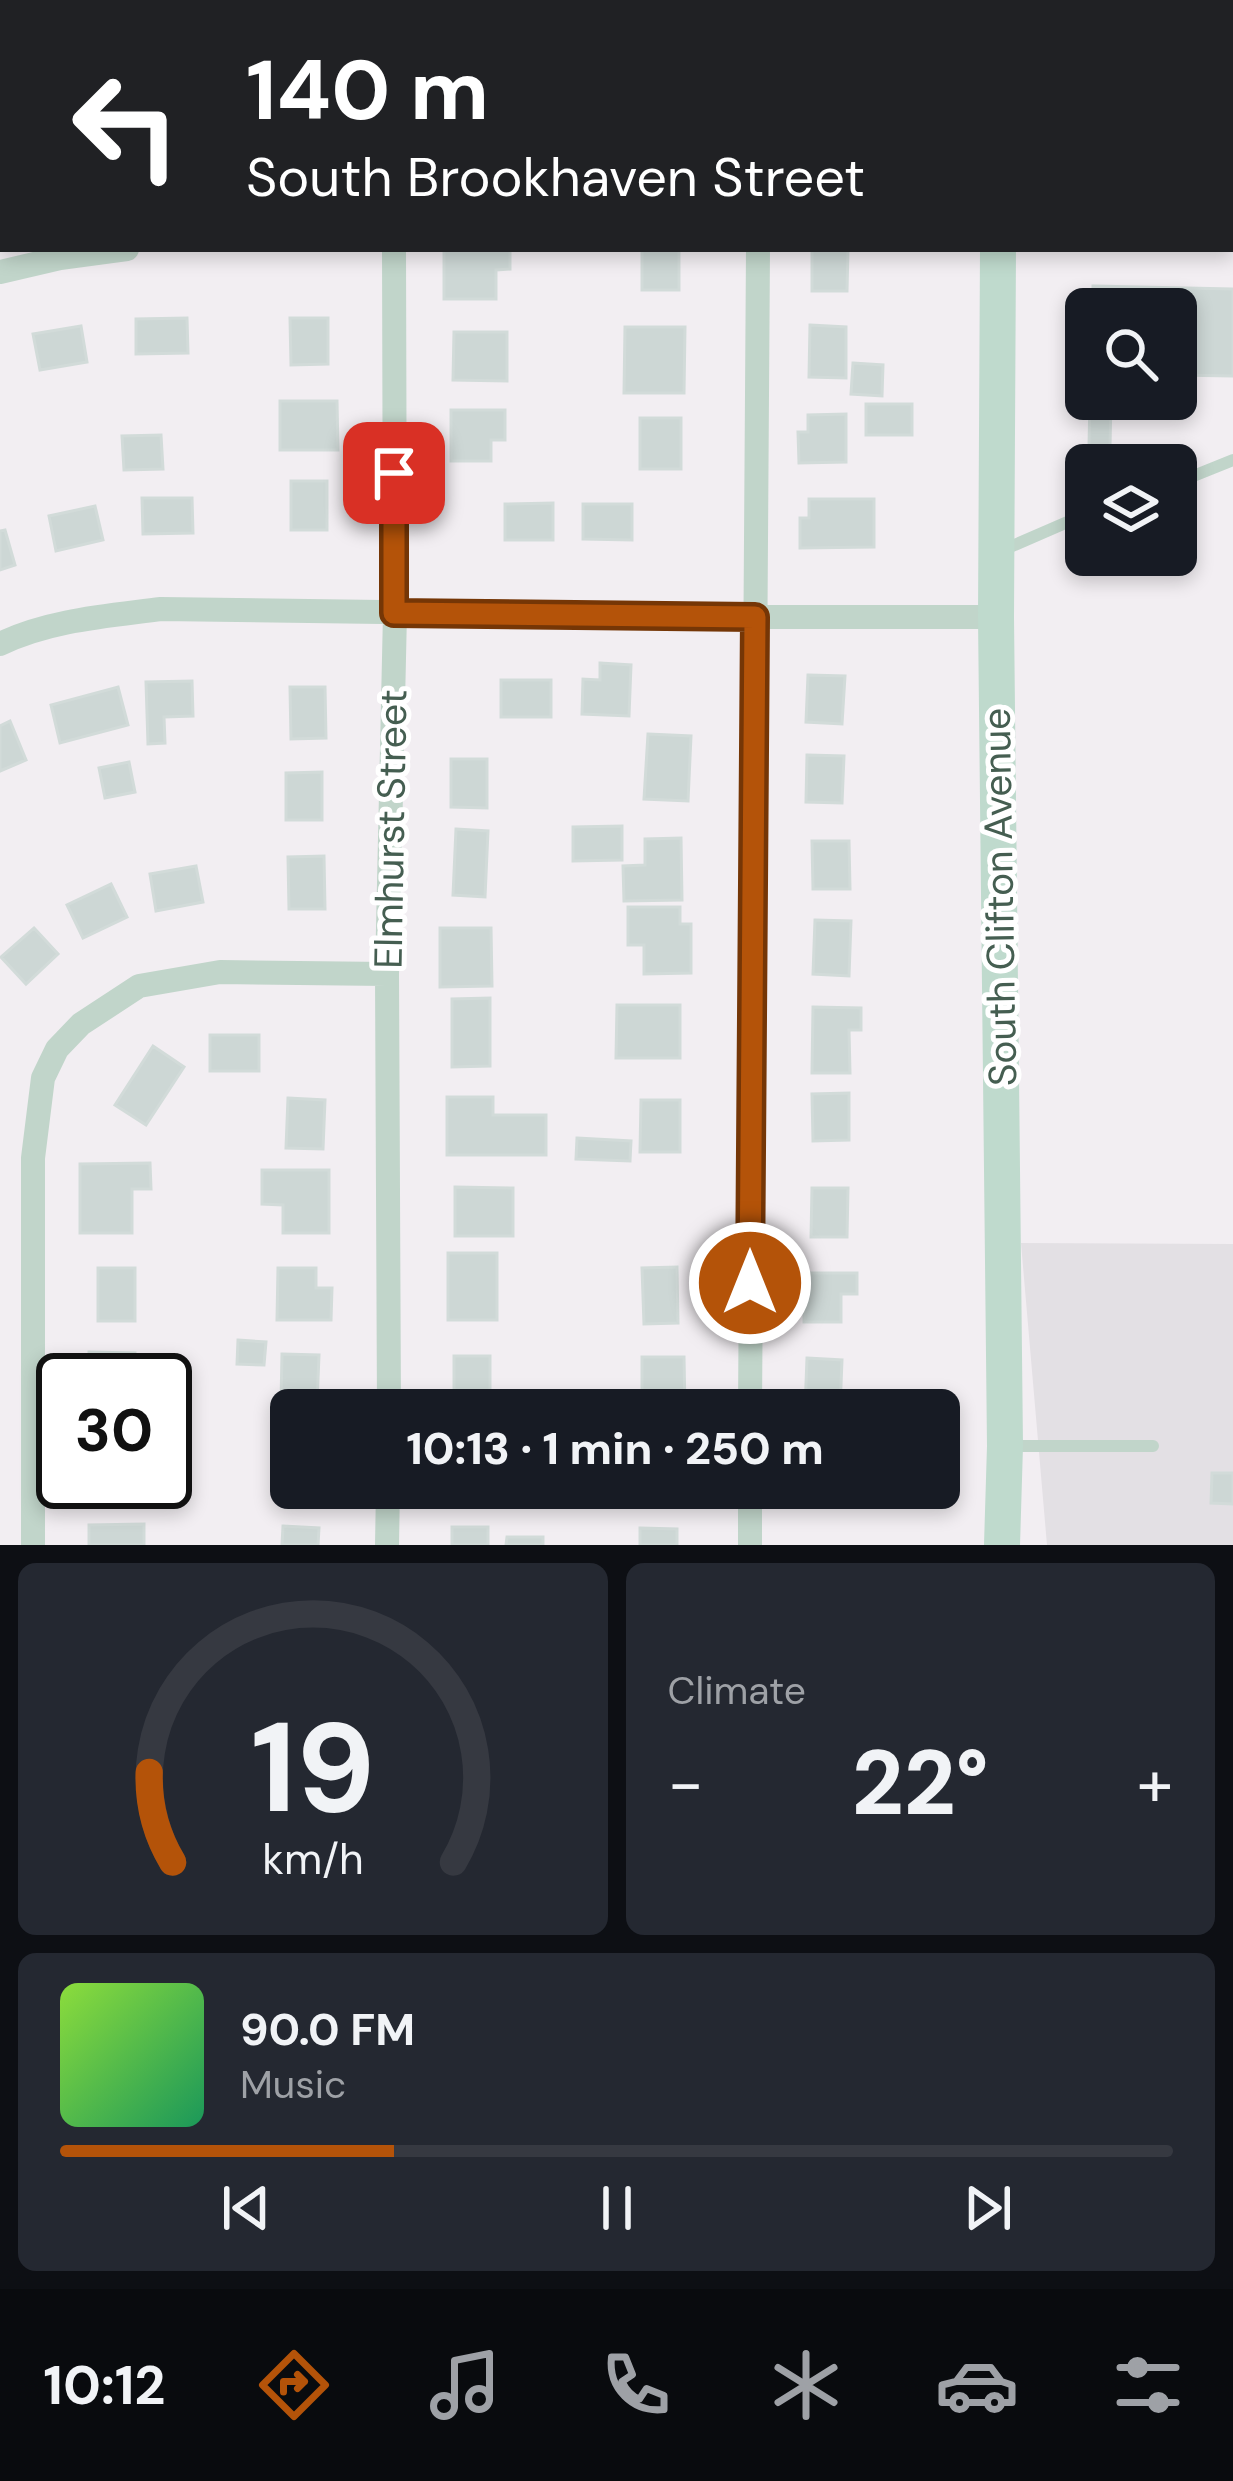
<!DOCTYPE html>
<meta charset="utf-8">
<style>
body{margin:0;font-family:"DM Sans",sans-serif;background:#242831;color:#f1f3f6;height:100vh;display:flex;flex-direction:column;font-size:45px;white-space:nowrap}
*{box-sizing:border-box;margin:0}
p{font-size:39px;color:#9ea1a6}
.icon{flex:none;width:66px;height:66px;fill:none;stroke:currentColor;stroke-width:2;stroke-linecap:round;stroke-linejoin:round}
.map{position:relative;height:1545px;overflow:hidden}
.drawer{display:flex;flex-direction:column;gap:18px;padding:18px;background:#0d0f14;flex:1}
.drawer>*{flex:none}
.hud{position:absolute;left:0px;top:0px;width:1233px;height:252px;box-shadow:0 6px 18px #0003;background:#202124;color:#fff;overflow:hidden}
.tools{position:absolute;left:1065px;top:288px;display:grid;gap:24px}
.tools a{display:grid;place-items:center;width:132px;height:132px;border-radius:18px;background:#171b24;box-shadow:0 6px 18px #0003;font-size:60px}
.speed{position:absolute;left:36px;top:1353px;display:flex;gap:24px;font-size:60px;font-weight:700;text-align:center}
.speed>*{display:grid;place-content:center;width:156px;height:156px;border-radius:50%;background:#171b24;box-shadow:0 6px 18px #0003;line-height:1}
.speed .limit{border:6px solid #111;border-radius:18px;background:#fff;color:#111}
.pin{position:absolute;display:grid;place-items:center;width:102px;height:102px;color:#fff;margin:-51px;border-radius:24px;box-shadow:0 6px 18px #0006}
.me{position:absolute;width:132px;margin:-66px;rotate:0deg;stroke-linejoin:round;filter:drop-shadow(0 0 9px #0008)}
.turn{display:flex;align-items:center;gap:42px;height:252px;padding:0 48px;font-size:54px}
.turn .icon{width:156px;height:156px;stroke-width:2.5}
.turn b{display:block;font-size:84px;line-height:102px}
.big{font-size:90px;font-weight:800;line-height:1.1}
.drawer .widget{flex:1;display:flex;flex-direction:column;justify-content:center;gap:18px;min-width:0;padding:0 42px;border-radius:18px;background:#242831}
.drawer .dial{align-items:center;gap:0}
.dial svg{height:312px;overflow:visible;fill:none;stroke:#363941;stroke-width:7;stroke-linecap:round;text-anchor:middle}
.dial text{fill:#f1f3f6;stroke:none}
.song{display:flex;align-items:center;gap:36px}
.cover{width:144px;height:144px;border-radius:18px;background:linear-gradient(135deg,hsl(90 70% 55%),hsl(150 70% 35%))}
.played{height:12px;border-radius:6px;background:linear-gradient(90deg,#b45309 30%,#363941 30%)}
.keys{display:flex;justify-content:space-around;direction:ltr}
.heat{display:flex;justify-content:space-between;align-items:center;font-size:66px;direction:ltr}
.drawer .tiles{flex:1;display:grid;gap:18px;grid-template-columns:1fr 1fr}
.widget:last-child{grid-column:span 2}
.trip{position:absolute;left:270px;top:1389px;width:690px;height:120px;border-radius:18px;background:#171b24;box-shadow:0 6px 18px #0003;font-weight:800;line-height:120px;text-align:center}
.tab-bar{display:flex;height:192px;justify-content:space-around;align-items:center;background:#090b0e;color:#9ea1a6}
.tab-bar .icon{width:84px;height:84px}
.tab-bar .on{color:#b45309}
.tab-bar b{font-size:54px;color:#f1f3f6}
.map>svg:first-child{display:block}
.education{fill:#e3e0e4}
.building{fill:#cdd7d5;stroke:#d2dbd9;stroke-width:3}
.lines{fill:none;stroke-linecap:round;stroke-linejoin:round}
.lane{stroke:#c1d5ca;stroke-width:12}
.street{stroke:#c1d5ca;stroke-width:24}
.secondary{stroke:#bfdacd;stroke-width:36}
.route-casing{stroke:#753606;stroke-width:30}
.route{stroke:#b45309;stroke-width:21}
.labels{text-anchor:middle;stroke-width:10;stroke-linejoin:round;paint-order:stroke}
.street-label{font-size:39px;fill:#455e51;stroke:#fff}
</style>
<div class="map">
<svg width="1233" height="1545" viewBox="0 0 1233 1545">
<rect width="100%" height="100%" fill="#f2eef2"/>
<path class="education" d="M 1021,1243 L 1233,1244 L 1233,1545 L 1047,1545 Z"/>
<path class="building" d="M 446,0 L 539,0 L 539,3 L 447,3 Z
M 444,249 L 510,249 L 510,269 L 496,270 L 496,299 L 444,299 Z
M 642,249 L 679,249 L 679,290 L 642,290 Z
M 812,249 L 848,249 L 847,291 L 812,291 Z
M 1093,286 L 1233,289 L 1233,376 L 1176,375 L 1176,309 L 1092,309 Z
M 187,318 L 188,353 L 136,354 L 136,319 Z
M 290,318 L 328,318 L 328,364 L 291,365 Z
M 810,325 L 846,327 L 846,378 L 809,377 Z
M 81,326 L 87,362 L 40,370 L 33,334 Z
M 625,327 L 685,327 L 684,393 L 624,393 Z
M 454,332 L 507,332 L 507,381 L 453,380 Z
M 853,363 L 883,365 L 882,396 L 851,394 Z
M 1090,399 L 1111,399 L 1110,447 L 1089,446 Z
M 280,401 L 337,401 L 338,450 L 280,450 Z
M 866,404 L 912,404 L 912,435 L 866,435 Z
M 451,410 L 505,410 L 505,440 L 491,440 L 491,461 L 451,461 Z
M 846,414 L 846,462 L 799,463 L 798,432 L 808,432 L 808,415 Z
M 640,418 L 681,418 L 681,469 L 640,469 Z
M 161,435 L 163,469 L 124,470 L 122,436 Z
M 291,481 L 327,481 L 327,530 L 291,530 Z
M 142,498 L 192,498 L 193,533 L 143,534 Z
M 809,499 L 874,499 L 874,547 L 800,548 L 800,518 L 809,518 Z
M 553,503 L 553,540 L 505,540 L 505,504 Z
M 583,504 L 632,504 L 632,540 L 583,539 Z
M 95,506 L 103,540 L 56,551 L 49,516 Z
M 5,530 L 15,565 L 0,570 L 0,531 Z
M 600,663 L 631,665 L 629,716 L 582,714 L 583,679 L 600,680 Z
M 808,675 L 845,676 L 842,724 L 806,722 Z
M 501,680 L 551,680 L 551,717 L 501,717 Z
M 192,681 L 193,716 L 164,717 L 165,743 L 148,744 L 146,682 Z
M 118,687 L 128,725 L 60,743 L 51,705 Z
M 290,687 L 325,687 L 326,738 L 291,739 Z
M 10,721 L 26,760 L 0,771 L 0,726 Z
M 648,734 L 691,736 L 688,801 L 644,799 Z
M 807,755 L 844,756 L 842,803 L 806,802 Z
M 451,759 L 487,759 L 487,808 L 451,807 Z
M 129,762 L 135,792 L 105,798 L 99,768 Z
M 322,772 L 322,820 L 286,820 L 286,773 Z
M 622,826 L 622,860 L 573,861 L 573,827 Z
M 456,829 L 488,831 L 485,897 L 453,895 Z
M 681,838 L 682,900 L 624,901 L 623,866 L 645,865 L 645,839 Z
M 812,841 L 849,841 L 850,889 L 813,889 Z
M 324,856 L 325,909 L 289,909 L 288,857 Z
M 196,866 L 203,902 L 156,911 L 150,874 Z
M 111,884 L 127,917 L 83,938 L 67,905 Z
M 628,907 L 680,907 L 680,924 L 691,924 L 691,973 L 644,974 L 644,945 L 628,945 Z
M 815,920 L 851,921 L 849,976 L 813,974 Z
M 34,928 L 58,954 L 26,984 L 1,957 Z
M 440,928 L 491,928 L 492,986 L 440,987 Z
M 490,998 L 490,1066 L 452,1067 L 452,999 Z
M 617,1005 L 680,1005 L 680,1058 L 616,1058 Z
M 813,1007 L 861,1008 L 861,1030 L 849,1030 L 850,1073 L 812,1073 Z
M 210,1035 L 259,1035 L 259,1071 L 210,1071 Z
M 153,1046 L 184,1067 L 146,1125 L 115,1105 Z
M 849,1093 L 849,1140 L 813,1141 L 812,1094 Z
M 447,1097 L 493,1097 L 493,1115 L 546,1115 L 546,1155 L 447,1155 Z
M 288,1098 L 325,1100 L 323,1149 L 286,1148 Z
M 641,1100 L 680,1100 L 680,1152 L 640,1152 Z
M 577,1138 L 631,1141 L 630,1161 L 576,1159 Z
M 150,1163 L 151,1189 L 132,1189 L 132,1233 L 80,1233 L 80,1164 Z
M 262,1170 L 329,1170 L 329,1233 L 283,1233 L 283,1205 L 262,1204 Z
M 455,1187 L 513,1188 L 513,1236 L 455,1236 Z
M 812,1188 L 848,1188 L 847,1237 L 811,1237 Z
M 448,1253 L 497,1253 L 497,1320 L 448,1320 Z
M 677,1267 L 678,1323 L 644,1324 L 642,1268 Z
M 98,1268 L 135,1268 L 135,1321 L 98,1321 Z
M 278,1268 L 316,1268 L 316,1288 L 332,1288 L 331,1320 L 277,1320 Z
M 804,1273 L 857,1273 L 857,1294 L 841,1294 L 841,1322 L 804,1322 Z
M 238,1340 L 266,1342 L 264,1365 L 237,1364 Z
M 89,1352 L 135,1353 L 135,1380 L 88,1380 Z
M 282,1354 L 319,1355 L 317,1404 L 281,1402 Z
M 454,1356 L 490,1356 L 490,1409 L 454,1409 Z
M 642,1357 L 684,1357 L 685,1410 L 642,1410 Z
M 807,1358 L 842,1360 L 840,1410 L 805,1410 Z
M 1212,1473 L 1233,1473 L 1233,1504 L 1211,1503 Z
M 802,1488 L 840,1488 L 840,1497 L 802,1497 Z
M 144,1524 L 144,1545 L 89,1545 L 89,1525 Z
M 283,1526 L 319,1528 L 318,1545 L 282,1545 Z
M 452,1527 L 488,1527 L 488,1545 L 452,1545 Z
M 640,1528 L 677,1529 L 677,1545 L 640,1545 Z
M 507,1537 L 543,1537 L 543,1545 L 506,1545 Z"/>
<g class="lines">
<path class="lane" d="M 1230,164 L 1233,164
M 1176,483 L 1233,460
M 1003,550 L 1086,514
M 1012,1446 L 1153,1446"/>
<path class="street" d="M 385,0 L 386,3
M 752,0 L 752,3
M 0,272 L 60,258 L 127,249
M 0,644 C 49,620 108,616 161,609 L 755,617 L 996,617
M 389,1410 L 387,974 L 395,613 L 394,249
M 750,1410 L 758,249
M 750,1488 L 750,1545
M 33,1545 L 33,1158 L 43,1078 L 57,1049 L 81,1024 L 139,986 L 220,972 L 387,974
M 387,1545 L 388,1488"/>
<path class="secondary" d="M 1002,3 L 1002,0
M 998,249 L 996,617 L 1005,1446 L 1002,1545"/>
</g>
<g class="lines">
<defs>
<path id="route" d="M 394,473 L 394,613 L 755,617 L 750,1283"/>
</defs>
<use href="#route" class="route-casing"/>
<use href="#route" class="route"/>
</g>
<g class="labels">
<g class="street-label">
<text transform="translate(390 829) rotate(-89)" y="14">Elmhurst Street</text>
<text transform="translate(999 897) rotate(-91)" y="14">South Clifton Avenue</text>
</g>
</g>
</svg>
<div class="tools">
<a><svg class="icon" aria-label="search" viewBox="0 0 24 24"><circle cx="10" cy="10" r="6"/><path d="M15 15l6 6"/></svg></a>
<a><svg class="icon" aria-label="layers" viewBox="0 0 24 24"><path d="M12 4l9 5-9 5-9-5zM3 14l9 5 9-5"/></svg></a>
</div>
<div class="speed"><div class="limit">30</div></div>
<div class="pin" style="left:394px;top:473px;background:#d93025"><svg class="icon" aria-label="arrive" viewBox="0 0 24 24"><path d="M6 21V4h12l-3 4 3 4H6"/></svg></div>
<svg class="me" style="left:750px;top:1283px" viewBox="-20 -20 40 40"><circle r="17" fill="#b45309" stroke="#fff" stroke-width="3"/><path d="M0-11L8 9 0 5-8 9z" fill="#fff"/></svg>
<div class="trip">10:13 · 1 min · 250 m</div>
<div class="hud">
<div class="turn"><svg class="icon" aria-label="left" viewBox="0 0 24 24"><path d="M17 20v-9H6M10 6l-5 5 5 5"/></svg><div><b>140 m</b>South Brookhaven Street</div></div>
</div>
</div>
<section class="drawer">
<div class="tiles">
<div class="widget dial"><svg viewBox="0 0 100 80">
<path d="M14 69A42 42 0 1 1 86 69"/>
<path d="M14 69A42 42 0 0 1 8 46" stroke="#b45309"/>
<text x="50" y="56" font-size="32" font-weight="700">19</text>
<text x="50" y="72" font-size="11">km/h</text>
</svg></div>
<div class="widget"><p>Climate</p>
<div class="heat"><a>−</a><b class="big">22°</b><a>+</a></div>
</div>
<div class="widget">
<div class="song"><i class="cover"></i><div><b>90.0 FM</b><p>Music</p></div></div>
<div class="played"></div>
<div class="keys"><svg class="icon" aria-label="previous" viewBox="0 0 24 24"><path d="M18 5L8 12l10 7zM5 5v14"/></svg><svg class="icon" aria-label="pause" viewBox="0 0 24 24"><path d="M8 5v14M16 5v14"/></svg><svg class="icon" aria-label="next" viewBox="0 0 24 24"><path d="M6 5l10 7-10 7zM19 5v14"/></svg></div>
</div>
</div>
</section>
<nav class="tab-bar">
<b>10:12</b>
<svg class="icon on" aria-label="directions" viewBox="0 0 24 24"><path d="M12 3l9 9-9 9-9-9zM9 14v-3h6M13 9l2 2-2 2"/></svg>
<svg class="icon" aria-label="music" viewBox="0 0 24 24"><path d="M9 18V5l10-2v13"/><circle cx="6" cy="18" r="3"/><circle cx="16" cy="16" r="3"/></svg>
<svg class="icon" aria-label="phone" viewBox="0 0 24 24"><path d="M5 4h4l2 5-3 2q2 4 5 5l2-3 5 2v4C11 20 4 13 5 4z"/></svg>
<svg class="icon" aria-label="climate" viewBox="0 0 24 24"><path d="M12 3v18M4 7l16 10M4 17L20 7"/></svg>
<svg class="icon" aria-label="car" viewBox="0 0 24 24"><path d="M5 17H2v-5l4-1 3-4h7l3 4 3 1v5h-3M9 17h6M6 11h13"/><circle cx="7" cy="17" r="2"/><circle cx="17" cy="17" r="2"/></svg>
<svg class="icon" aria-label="filters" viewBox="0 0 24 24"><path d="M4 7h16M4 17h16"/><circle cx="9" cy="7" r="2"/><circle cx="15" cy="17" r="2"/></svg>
</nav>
